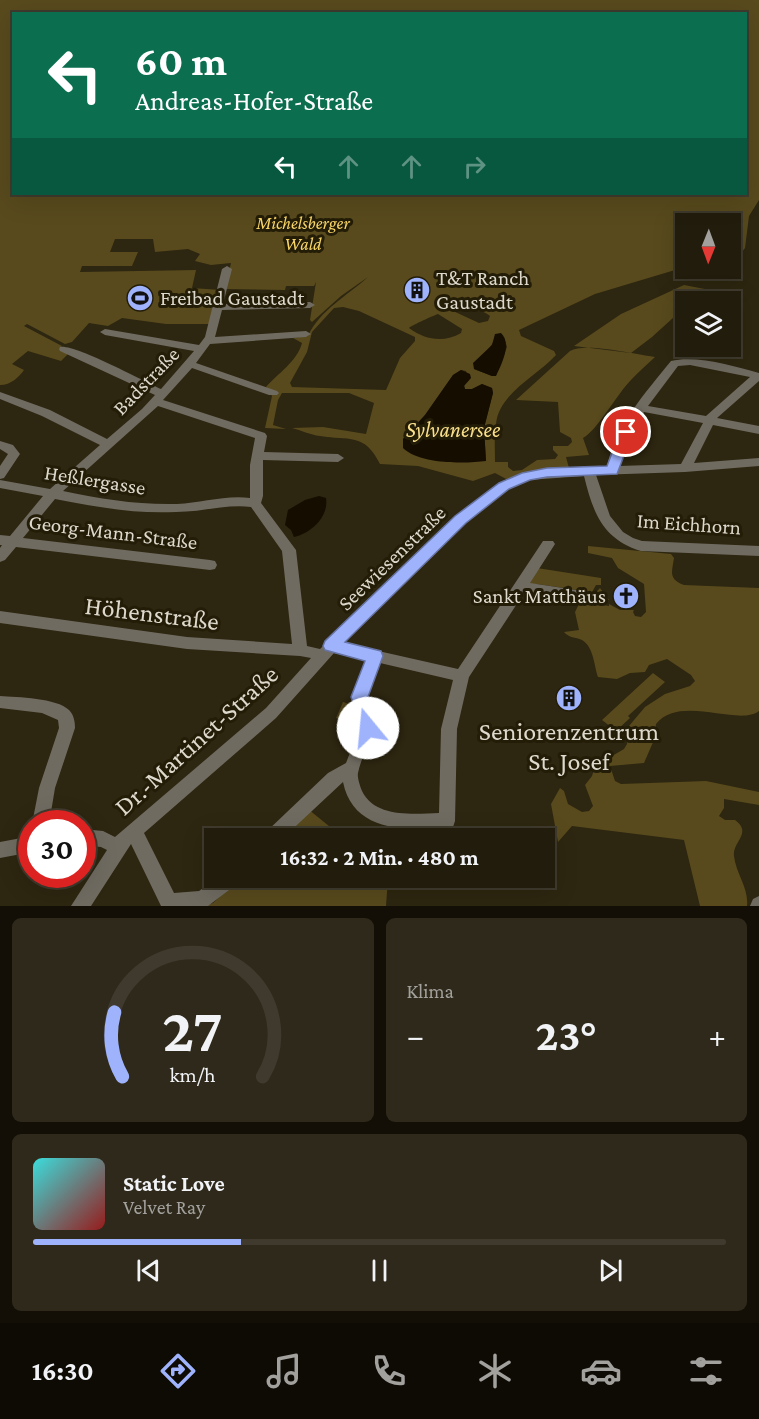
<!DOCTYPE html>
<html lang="de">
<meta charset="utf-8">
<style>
body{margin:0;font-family:"Crimson Pro",serif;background:#2e291a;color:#f1f3f6;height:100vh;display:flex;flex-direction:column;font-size:22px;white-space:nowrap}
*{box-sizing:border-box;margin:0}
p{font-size:20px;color:#a2a19d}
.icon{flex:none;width:33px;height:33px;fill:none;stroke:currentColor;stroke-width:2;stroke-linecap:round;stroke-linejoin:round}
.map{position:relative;height:906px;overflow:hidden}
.drawer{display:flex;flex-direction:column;gap:12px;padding:12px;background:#130f07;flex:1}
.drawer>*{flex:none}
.banner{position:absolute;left:12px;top:12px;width:735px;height:183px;border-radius:0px;box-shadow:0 6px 24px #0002,0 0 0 2px #3f3a2d;background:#0b6e4f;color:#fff;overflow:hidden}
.needle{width:39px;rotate:181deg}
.fabs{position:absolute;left:675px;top:213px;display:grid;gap:12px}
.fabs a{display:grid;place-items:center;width:66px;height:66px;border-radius:0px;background:#221c0c;box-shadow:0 6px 24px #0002,0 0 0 2px #3f3a2d;font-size:30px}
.speed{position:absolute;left:18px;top:810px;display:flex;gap:12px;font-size:30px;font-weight:700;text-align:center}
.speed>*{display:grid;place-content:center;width:78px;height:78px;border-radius:50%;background:#221c0c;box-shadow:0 6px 24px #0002,0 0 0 2px #3f3a2d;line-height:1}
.speed .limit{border:9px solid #d22;background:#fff;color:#111}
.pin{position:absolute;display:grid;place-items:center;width:51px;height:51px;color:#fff;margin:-26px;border:3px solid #fff;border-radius:50%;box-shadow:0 2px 6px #0007}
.me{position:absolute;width:66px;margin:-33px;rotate:343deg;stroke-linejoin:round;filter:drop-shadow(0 0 4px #0008)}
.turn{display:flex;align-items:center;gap:21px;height:126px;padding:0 24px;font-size:27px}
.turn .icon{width:78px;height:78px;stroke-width:2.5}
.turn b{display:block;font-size:42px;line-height:51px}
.lanes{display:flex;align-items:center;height:57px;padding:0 24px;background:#0003;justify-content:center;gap:30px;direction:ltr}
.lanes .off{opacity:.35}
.big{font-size:45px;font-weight:700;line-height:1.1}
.drawer .card{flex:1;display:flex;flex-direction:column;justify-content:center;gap:9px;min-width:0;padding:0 21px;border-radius:9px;background:#2e291a}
.drawer .dial{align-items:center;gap:0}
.dial svg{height:156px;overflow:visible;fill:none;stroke:#3f3a2d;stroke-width:7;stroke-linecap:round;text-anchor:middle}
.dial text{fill:#f1f3f6;stroke:none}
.song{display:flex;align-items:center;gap:18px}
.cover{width:72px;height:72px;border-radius:9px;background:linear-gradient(135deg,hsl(180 70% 55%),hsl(0 70% 35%))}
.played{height:6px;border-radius:3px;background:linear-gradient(90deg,#9fb3fd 30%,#3f3a2d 30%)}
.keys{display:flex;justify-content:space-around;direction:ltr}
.heat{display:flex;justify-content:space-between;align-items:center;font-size:33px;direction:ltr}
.drawer .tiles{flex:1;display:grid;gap:12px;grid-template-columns:1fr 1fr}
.card:last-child{grid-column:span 2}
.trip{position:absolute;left:204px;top:828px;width:351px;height:60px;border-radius:0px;background:#221c0c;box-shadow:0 6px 24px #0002,0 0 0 2px #3f3a2d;font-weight:700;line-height:60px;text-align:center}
.tab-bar{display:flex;height:96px;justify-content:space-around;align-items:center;background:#0e0b05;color:#a2a19d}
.tab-bar .icon{width:42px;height:42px}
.tab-bar .on{color:#9fb3fd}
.tab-bar b{font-size:27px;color:#f1f3f6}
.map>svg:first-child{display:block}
.green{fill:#584a1d;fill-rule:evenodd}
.water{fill:#140d00}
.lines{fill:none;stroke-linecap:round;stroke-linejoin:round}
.minor{fill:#6f6b61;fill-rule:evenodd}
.route{fill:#9fb3fd;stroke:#6774a4;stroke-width:1.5}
.labels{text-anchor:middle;stroke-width:6;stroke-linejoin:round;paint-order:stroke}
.far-park-label{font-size:18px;font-style:italic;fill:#f8d567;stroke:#231c07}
.poi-label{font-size:21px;fill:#ddd9cc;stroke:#231c07;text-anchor:start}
.street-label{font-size:21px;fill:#ddd9cc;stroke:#231c07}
.water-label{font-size:22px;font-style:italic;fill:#fadf8b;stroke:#231c07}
.near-street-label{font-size:26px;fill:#ddd9cc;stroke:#231c07}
.near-poi-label{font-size:26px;fill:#ddd9cc;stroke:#231c07}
</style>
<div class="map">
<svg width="759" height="906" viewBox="0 0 759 906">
<rect width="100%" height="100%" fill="#2d2610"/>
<path class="green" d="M 0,0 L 759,0 L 759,200 L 749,216 L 745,248 L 738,257 L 731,255 L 730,224 L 686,224 L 685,267 L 595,294 L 519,330 L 521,336 L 554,351 L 556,355 C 537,376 499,393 496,424 C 494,437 495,450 495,462 L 508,462 L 508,467 L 513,471 L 522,470 L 537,460 L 555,459 L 558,455 L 553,450 L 553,446 L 568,446 L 572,442 L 571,438 L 560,432 L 558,402 L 516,400 L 570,351 C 586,342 636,355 655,357 C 647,365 638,372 631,380 C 617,394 596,432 583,438 L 589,455 L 566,457 L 569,468 L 510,481 L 495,473 L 473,481 L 418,466 L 380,464 C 364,432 349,441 320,436 C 310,435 301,430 292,428 L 323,427 L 366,434 L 374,403 L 349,393 L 282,393 L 278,400 L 273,425 L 286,429 L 265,428 L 272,396 L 266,387 C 277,374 297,362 302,343 L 293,338 L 308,336 C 320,310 347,296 368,277 L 341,296 L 312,322 L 310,320 L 316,282 L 314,286 L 286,286 L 285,290 L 225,289 L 231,263 L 211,265 L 195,261 L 200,254 L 188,249 L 155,252 L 153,239 L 115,239 L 110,252 L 138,252 L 132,266 L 82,266 L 80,272 L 196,270 L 192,288 L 220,290 L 211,324 L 166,324 L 122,318 L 108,326 L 89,323 L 72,342 L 65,344 L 27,324 L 24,326 L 62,346 L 59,349 L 69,353 L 61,361 L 28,351 L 12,364 L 24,370 C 19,377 11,385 0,385 ZM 14,14 L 746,14 L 746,194 L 14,194 ZM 456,301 C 465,311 480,307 490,316 L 488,321 L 479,323 L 451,310 L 453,302 ZM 343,307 L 359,311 L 415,337 L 415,341 L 400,358 L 386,390 L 292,387 L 290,383 L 307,352 L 312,332 L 334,308 ZM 438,314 L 462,329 L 461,333 C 444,343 425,340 409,328 C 412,325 435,315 438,314 ZM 504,337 L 507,347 L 496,375 L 492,376 L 474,369 L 495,340 ZM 461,370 L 466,371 L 469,380 L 464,384 L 465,389 L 472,389 L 482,384 L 492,388 L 493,393 L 484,428 L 486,461 L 432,460 L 403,439 L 425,415 L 453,375 Z
M 684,285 L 705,289 L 692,301 L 686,302 L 685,307 L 652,337 L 631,353 L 574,346 L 621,314 Z
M 588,546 L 671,554 L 674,558 C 672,572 668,579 684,585 L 759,588 L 759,711 C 739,727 680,694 656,724 L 654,740 L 644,763 L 610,766 L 615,781 L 621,784 L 706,781 L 759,792 L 759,805 L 724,799 L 724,808 L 719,816 L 725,820 L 735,820 C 753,833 732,842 734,856 C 736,874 749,888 747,906 L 700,906 L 684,840 L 572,826 L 558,842 L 551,804 L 560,788 L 564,791 L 568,804 L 582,812 L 589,811 L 593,806 L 585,785 L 592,776 L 595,766 L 624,749 L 627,744 L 629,726 L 645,707 L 665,694 L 690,686 L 695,681 L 691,675 L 667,659 L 649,665 L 645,672 L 630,673 L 617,679 L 598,677 C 594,666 594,647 582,640 C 575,637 569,638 564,632 L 579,630 L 575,612 L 578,606 L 575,599 L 601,599 L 592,597 L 600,588 L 609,600 L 602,599 L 602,605 L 609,606 L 609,604 L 620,610 L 634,610 L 633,612 L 635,616 L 641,617 L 646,612 L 644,584 L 618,568 L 612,558 L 588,553 Z
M 537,568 L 601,578 L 601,585 L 596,585 L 591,594 L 591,592 L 537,584 L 532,586 L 529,582 Z
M 653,673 L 665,682 L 628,716 L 630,718 L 616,731 L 602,720 Z
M 343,702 L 359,707 L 361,728 L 336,718 Z
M 308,809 L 340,835 L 346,838 L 278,838 Z
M 240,878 L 388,878 L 386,906 L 206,906 L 213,903 Z"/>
<path class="water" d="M 501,333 C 512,344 502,363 496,376 L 492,376 L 474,369 L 473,363 L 492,345 L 495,334 Z
M 461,370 L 470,374 L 471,378 L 464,386 L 465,389 L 472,389 L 482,384 L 492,388 L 493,393 L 484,428 L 486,461 C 464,464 419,464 403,448 L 403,439 L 425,415 L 453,375 Z
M 319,496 L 326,498 C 329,516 312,533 294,537 L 291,530 L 285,525 L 288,510 L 305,500 Z"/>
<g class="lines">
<path class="minor" d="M 227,266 L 232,269 L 223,304 L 310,302 L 315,305 L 310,308 L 222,310 L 215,337 L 306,331 L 311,334 L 306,337 L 210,344 L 196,363 L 277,391 L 279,393 L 277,395 L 269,395 L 192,368 L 163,400 L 265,433 L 267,436 L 264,452 L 338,454 L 344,458 L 338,462 L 263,460 L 263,496 L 261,503 L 296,550 L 307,646 L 320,649 L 456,517 L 503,481 L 527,472 L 547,469 L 607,467 C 615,426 646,392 671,361 C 696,355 734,366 759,373 L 759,381 L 717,418 L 759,426 L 759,434 L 713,425 L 694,463 L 759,458 L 759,466 L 685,472 L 596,475 L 610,516 L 623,532 L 633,538 L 642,541 L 759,546 L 759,556 L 641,551 C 602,539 593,512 584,476 L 529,480 L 511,487 L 466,523 L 343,643 L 458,669 L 543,541 L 553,541 L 555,544 L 530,583 L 596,593 L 598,597 L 596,601 L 591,602 L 524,593 L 469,677 L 457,729 L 455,821 L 453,827 C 443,831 431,829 420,829 C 384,829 351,821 343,782 L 283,838 L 264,838 L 266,832 L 328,773 L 346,763 L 361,724 L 351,697 L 366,660 L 334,653 L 276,718 L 144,833 L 174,893 L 199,891 L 218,878 L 240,878 L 237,884 L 208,906 L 161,906 L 131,844 L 91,906 L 71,906 L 107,850 L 101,847 L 82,845 L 82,829 L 103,831 L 115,837 L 266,708 L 311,658 L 300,656 L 187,649 L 0,623 L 0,611 L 187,637 L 292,644 L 282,551 L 251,507 C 226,504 202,512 176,512 C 133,514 97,507 55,499 L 23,538 L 210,560 L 215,561 L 217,565 L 215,569 L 210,570 L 16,547 L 5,560 L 0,562 L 0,548 L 2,545 L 0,545 L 0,535 L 10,536 L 43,496 L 0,488 L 0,480 L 50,489 L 100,445 L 42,416 L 0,399 L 0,392 L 50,410 L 107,439 L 142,409 L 155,395 L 60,351 L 59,349 L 60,347 C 75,344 143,381 161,389 L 194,351 L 105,335 L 100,332 L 105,329 L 199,345 L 205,337 L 222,269 ZM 690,365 L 750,377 L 706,416 L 648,406 L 678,366 ZM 158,406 L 255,438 L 250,465 L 250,498 C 225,495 201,503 177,504 C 137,505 102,499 63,491 ZM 644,412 L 703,423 L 681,464 L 619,466 L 626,443 ZM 380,663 L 453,680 L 441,729 L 439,813 C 413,814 375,818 362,791 C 360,786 357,777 358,773 C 361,758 371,739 377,724 L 367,697 Z
M 0,441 L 13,445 L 20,454 L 4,478 L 0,479 L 0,466 L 8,454 L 0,449 Z
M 0,696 C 17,697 57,698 69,710 C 74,715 75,722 75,728 L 55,788 L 49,824 L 32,824 L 39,788 L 59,728 L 58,720 L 42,713 L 0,708 Z
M 32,836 L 32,852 L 0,858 L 0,842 Z
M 759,896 L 759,906 L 750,906 L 753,899 Z"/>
</g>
<path class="route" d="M 626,428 L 633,432 L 617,474 L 547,477 L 530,480 L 509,489 L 466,523 L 345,642 L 381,651 L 383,656 L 368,697 C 373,709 381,721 375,734 L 368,736 L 362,734 L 359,728 L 360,722 L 351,697 L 365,661 L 325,650 L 323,646 L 325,641 L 455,516 L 499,483 L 522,473 L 547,468 L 607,466 L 620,432 Z"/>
<defs>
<symbol id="building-disc" viewBox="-11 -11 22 22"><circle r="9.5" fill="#9fb3fd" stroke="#231c07"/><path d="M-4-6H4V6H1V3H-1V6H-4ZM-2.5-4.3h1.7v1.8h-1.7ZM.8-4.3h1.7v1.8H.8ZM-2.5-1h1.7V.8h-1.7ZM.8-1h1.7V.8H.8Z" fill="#111"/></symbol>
<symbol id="stadium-disc" viewBox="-11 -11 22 22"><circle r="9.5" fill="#9fb3fd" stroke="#231c07"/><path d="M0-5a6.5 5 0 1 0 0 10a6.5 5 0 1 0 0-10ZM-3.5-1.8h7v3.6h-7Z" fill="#111"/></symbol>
<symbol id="church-disc" viewBox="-11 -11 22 22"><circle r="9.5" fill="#9fb3fd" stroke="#231c07"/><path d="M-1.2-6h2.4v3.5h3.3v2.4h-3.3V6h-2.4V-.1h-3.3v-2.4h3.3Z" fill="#111"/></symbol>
</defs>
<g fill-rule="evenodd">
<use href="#building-disc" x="402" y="275" width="30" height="30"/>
<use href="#stadium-disc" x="125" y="283" width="30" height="30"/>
<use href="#church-disc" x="611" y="581" width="30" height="30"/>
<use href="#building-disc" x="554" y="683" width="30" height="30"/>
</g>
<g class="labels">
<g class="far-park-label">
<text x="303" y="229">Michelsberger<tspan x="303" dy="21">Wald</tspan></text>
</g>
<g class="poi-label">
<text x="436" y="285">T&amp;T Ranch<tspan x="436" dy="24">Gaustadt</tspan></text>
<text x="160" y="305">Freibad Gaustadt</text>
<text x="606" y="603" text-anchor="end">Sankt Matthäus</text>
</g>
<g class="street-label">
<text transform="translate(146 381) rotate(-46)" y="7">Badstraße</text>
<text transform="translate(95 480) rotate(9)" y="7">Heßlergasse</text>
<text transform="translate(689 524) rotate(4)" y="7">Im Eichhorn</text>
<text transform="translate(113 532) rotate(7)" y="7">Georg-Mann-Straße</text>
<text transform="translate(392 558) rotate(-44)" y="7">Seewiesenstraße</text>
</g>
<g class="water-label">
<text x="453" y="437">Sylvanersee</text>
</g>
<g class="near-street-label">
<text transform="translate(152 613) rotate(7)" y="9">Höhenstraße</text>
<text transform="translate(196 740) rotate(-42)" y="9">Dr.-Martinet-Straße</text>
</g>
<g class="near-poi-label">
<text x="569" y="740">Seniorenzentrum<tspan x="569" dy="30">St. Josef</tspan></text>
</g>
</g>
</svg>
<div class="fabs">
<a><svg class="needle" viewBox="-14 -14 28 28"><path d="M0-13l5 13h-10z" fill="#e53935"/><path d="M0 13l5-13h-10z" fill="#a2a19d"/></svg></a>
<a><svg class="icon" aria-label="layers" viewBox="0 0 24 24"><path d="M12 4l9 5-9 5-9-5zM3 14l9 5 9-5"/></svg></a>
</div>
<div class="speed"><div class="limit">30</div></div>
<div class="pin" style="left:626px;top:432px;background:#d93025"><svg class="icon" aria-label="arrive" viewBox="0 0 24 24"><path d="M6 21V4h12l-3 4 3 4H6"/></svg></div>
<svg class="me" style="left:368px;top:728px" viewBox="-20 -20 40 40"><circle r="19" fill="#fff"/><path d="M0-13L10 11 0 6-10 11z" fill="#9fb3fd"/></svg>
<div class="trip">16:32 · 2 Min. · 480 m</div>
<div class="banner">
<div class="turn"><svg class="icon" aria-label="left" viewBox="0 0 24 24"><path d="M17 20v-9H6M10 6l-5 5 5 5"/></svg><div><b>60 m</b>Andreas-Hofer-Straße</div></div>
<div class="lanes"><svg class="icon" aria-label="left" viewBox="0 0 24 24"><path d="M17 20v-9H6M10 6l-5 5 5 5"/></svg><svg class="icon off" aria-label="ahead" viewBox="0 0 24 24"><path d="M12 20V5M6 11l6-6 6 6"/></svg><svg class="icon off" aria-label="ahead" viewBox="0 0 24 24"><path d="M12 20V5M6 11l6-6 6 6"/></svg><svg class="icon off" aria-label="right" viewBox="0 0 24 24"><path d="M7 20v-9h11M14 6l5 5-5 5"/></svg></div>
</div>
</div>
<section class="drawer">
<div class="tiles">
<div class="card dial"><svg viewBox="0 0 100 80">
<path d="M14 69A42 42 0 1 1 86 69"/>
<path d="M14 69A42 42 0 0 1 10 36" stroke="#9fb3fd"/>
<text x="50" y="56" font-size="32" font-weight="700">27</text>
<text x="50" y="72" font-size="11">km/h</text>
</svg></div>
<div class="card"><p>Klima</p>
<div class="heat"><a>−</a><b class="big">23°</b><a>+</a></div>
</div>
<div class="card">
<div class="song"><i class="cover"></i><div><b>Static Love</b><p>Velvet Ray</p></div></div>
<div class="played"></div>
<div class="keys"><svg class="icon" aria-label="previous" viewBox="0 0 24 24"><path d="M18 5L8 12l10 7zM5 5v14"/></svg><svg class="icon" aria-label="pause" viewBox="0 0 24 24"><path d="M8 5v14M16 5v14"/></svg><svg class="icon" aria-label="next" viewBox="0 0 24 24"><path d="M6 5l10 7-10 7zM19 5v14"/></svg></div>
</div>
</div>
</section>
<nav class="tab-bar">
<b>16:30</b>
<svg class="icon on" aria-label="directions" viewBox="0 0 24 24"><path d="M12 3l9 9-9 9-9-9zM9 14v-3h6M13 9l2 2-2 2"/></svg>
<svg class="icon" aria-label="music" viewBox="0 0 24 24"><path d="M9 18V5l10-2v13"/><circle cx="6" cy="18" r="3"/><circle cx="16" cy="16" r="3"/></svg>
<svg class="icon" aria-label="phone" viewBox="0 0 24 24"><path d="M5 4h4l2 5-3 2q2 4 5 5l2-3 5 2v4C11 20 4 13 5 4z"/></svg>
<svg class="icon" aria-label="climate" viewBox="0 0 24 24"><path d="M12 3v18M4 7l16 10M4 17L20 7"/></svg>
<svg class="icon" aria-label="car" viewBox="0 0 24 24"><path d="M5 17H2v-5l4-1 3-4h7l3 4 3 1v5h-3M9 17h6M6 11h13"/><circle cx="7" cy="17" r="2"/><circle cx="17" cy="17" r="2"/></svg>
<svg class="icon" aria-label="filters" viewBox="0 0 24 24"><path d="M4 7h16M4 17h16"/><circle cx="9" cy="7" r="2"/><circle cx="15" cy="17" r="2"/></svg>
</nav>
